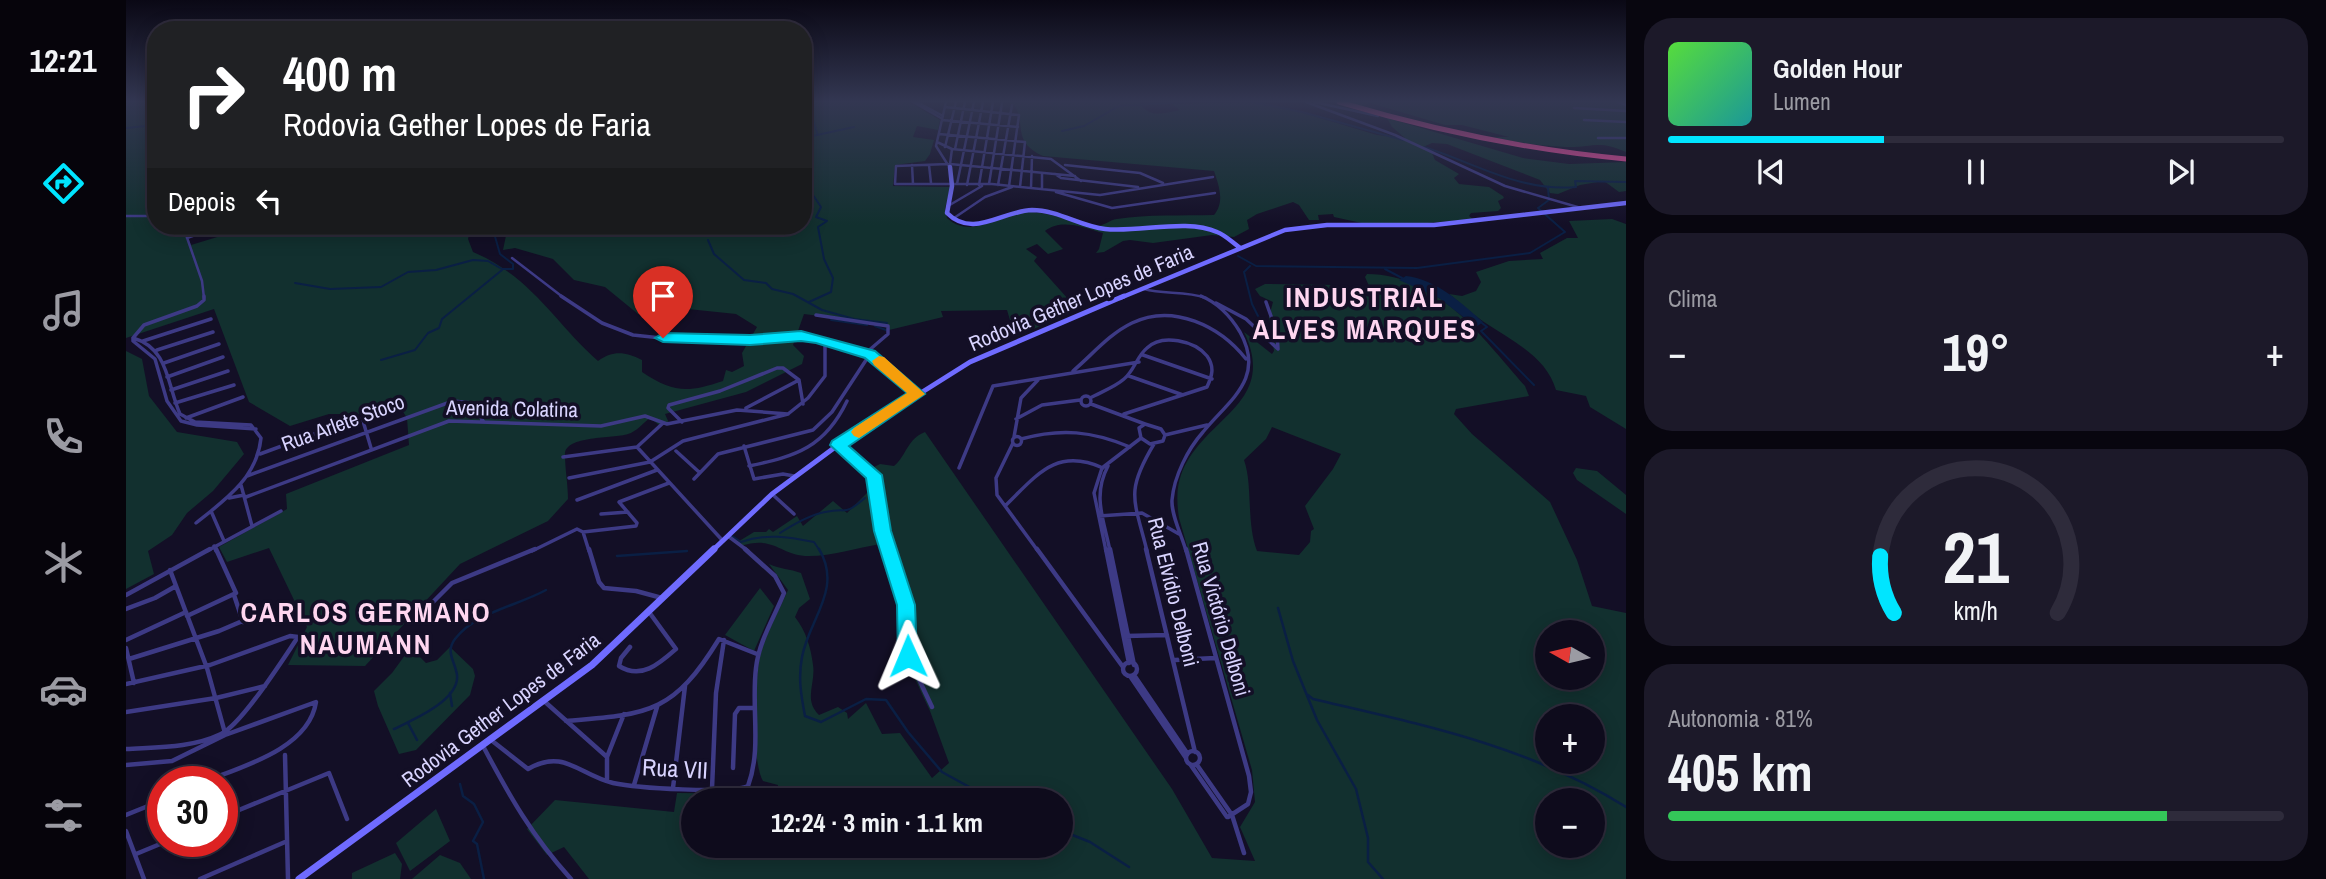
<!DOCTYPE html>
<html lang="pt">
<meta charset="utf-8">
<style>
body{margin:0;font-family:"Archivo Narrow",sans-serif;background:#1c1929;color:#f1f3f6;height:100vh;display:flex;flex-direction:column;font-size:26px;white-space:nowrap}
*{box-sizing:border-box;margin:0}
p{font-size:23px;color:#9b9ba3}
.icon{flex:none;width:38px;height:38px;fill:none;stroke:currentColor;stroke-width:2;stroke-linecap:round;stroke-linejoin:round}
.map{position:relative;flex:1;overflow:hidden}
.details{display:flex;flex-direction:column;gap:18px;padding:18px;background:#08060f;width:700px}
.details>*{flex:none}
.guide{position:absolute;left:21px;top:21px;width:665px;height:214px;border-radius:28px;box-shadow:0 4px 18px #0003,0 0 0 2px #2e2b3b;background:#202124;color:#fff;overflow:hidden}
.needle{width:46px;rotate:278deg}
.tools{position:absolute;left:1409px;top:620px;display:grid;gap:14px}
.tools a{display:grid;place-items:center;width:70px;height:70px;border-radius:50%;background:#0e0b1c;box-shadow:0 4px 18px #0003,0 0 0 2px #2e2b3b;font-size:35px}
.speed{position:absolute;left:21px;top:766px;display:flex;gap:14px;font-size:35px;font-weight:700;text-align:center}
.speed>*{display:grid;place-content:center;width:91px;height:91px;border-radius:50%;background:#0e0b1c;box-shadow:0 4px 18px #0003,0 0 0 2px #2e2b3b;line-height:1}
.speed .limit{border:10px solid #d22;background:#fff;color:#111}
.pin{position:absolute;display:grid;place-items:center;width:60px;height:60px;color:#fff;margin:-72px -30px;border-radius:50% 50% 50% 0;rotate:-45deg;box-shadow:0 0 7px #0007}
.pin .icon{rotate:45deg}
.me{position:absolute;width:77px;margin:-38px;rotate:359deg;stroke-linejoin:round;filter:drop-shadow(0 0 5px #0008)}
.turn{display:flex;align-items:center;gap:24px;height:147px;padding:0 21px;font-size:32px}
.turn .icon{width:91px;height:91px;stroke-width:2.5}
.turn b{display:block;font-size:49px;line-height:60px}
.then{display:flex;align-items:center;height:66px;padding:0 21px;background:#0003;gap:14px;font-size:26px}
.big{font-size:52px;font-weight:800;line-height:1.1}
.details .card{flex:1;display:flex;flex-direction:column;justify-content:center;gap:10px;min-width:0;padding:0 24px;border-radius:28px;background:#1c1929}
.details .dial{align-items:center;gap:0}
.dial svg{height:182px;overflow:visible;fill:none;stroke:#2e2b3b;stroke-width:7;stroke-linecap:round;text-anchor:middle}
.dial text{fill:#f1f3f6;stroke:none}
.song{display:flex;align-items:center;gap:21px}
.cover{width:84px;height:84px;border-radius:10px;background:linear-gradient(135deg,hsl(110 70% 55%),hsl(180 70% 35%))}
.played{height:7px;border-radius:4px;background:linear-gradient(90deg,#00e5ff 35%,#2e2b3b 35%)}
.keys{display:flex;justify-content:space-around;direction:ltr}
.heat{display:flex;justify-content:space-between;align-items:center;font-size:38px;direction:ltr}
.charge{height:10px;border-radius:5px;background:linear-gradient(90deg,#34c759 81%,#2e2b3b 0)}
.trip{position:absolute;left:555px;top:788px;width:392px;height:70px;border-radius:35px;background:#0e0b1c;box-shadow:0 4px 18px #0003,0 0 0 2px #2e2b3b;font-weight:800;line-height:70px;text-align:center}
main{display:flex;flex:1;min-height:0}
.tab-bar{display:flex;flex-direction:column;width:126px;justify-content:space-around;align-items:center;background:#06040b;color:#9b9ba3}
.tab-bar .icon{width:49px;height:49px}
.tab-bar .selected{color:#00e5ff}
.tab-bar b{font-size:32px;color:#f1f3f6}
.map>svg:first-child{display:block}
.green{fill:#12302f;fill-rule:evenodd}
.water{fill:#0a1f44}
.lines{fill:none;stroke-linecap:round;stroke-linejoin:round}
.stream-far1{stroke:#0a1f44;stroke-width:2}
.stream{stroke:#0a1f44;stroke-width:2.5}
.street-far2{stroke:#3d3a85;stroke-width:2.5}
.street-far1{stroke:#3d3a85;stroke-width:3.5}
.street{stroke:#3d3a85;stroke-width:4.5}
.secondary-far2{stroke:#6f6bff;stroke-width:4.5}
.secondary-far1{stroke:#6f6bff;stroke-width:5}
.secondary{stroke:#6f6bff;stroke-width:7}
.highway{stroke:#ff4fa3;stroke-width:5}
.route{fill:#00e5ff;stroke:#0095a6;stroke-width:2}
.slow{fill:#f59e0b}
.labels{text-anchor:middle;stroke-width:7;stroke-linejoin:round;paint-order:stroke}
.street-label{font-size:21px;fill:#d9d4ff;stroke:#130f26}
.near-street-label{font-size:24px;fill:#d9d4ff;stroke:#130f26}
.district-label{font-size:28px;font-weight:bold;letter-spacing:2px;fill:#ffd6f0;stroke:#130f26}
</style>
<main>
<nav class="tab-bar">
<b>12:21</b>
<svg class="icon selected" aria-label="directions" viewBox="0 0 24 24"><path d="M12 3l9 9-9 9-9-9zM9 14v-3h6M13 9l2 2-2 2"/></svg>
<svg class="icon" aria-label="music" viewBox="0 0 24 24"><path d="M9 18V5l10-2v13"/><circle cx="6" cy="18" r="3"/><circle cx="16" cy="16" r="3"/></svg>
<svg class="icon" aria-label="phone" viewBox="0 0 24 24"><path d="M5 4h4l2 5-3 2q2 4 5 5l2-3 5 2v4C11 20 4 13 5 4z"/></svg>
<svg class="icon" aria-label="climate" viewBox="0 0 24 24"><path d="M12 3v18M4 7l16 10M4 17L20 7"/></svg>
<svg class="icon" aria-label="car" viewBox="0 0 24 24"><path d="M5 17H2v-5l4-1 3-4h7l3 4 3 1v5h-3M9 17h6M6 11h13"/><circle cx="7" cy="17" r="2"/><circle cx="17" cy="17" r="2"/></svg>
<svg class="icon" aria-label="filters" viewBox="0 0 24 24"><path d="M4 7h16M4 17h16"/><circle cx="9" cy="7" r="2"/><circle cx="15" cy="17" r="2"/></svg>
</nav>
<div class="map">
<svg width="1500" height="879" viewBox="0 0 1500 879">
<rect width="100%" height="100%" fill="#130f26"/>
<path class="green" d="M 0,102 L 30,102 L 30,226 L 58,226 L 65,245 L 111,231 L 109,226 L 345,226 L 342,239 L 347,252 C 406,277 428,322 472,361 C 488,350 499,352 516,360 L 516,372 C 548,393 561,393 597,381 L 600,370 L 606,372 L 618,366 L 616,353 L 631,327 L 610,314 L 562,309 L 512,314 L 479,287 L 448,280 L 427,259 L 389,248 L 377,250 L 382,226 L 677,226 L 677,102 L 783,102 L 814,120 L 812,130 L 791,126 L 787,137 L 808,140 L 804,154 L 799,161 L 769,165 L 767,186 L 824,187 L 819,209 L 821,218 C 844,239 869,217 892,213 C 921,208 944,224 971,226 C 978,226 983,220 991,219 C 1022,214 1056,216 1088,215 C 1099,202 1093,186 1088,171 L 917,156 C 885,141 901,125 888,104 L 878,102 L 1013,102 C 1023,119 1037,113 1054,110 L 1046,104 L 1121,102 L 1167,110 L 1251,135 L 1279,138 L 1266,127 L 1261,118 L 1397,158 L 1443,164 L 1500,162 L 1500,191 L 1493,192 L 1478,181 L 1454,185 L 1432,194 L 1424,193 L 1414,180 L 1321,144 L 1306,143 L 1297,147 L 1306,153 L 1309,160 L 1333,174 L 1328,178 L 1333,184 L 1363,187 L 1377,196 L 1378,198 L 1372,201 L 1375,208 L 1372,211 L 1345,213 L 1343,216 L 1347,219 L 1291,224 L 1240,224 L 1208,217 L 1207,214 L 1192,215 L 1193,220 L 1183,220 L 1173,205 L 1167,202 L 1131,214 L 1121,220 L 1123,229 L 1108,237 L 1086,235 L 1027,243 L 1004,240 L 997,241 L 978,252 L 970,253 L 973,249 L 977,233 C 958,228 936,218 919,231 L 937,249 L 922,254 L 911,244 L 900,249 L 911,257 L 908,261 L 952,310 L 889,337 L 881,310 L 815,311 L 817,317 L 763,330 L 756,324 L 678,314 L 667,345 L 678,356 L 676,364 L 620,392 L 539,414 L 543,423 L 533,425 L 524,418 C 517,423 510,432 502,434 C 487,439 438,435 439,455 C 439,469 442,485 442,499 L 422,521 L 334,564 L 239,666 L 162,665 L 181,627 L 143,548 L 101,562 L 93,547 L 161,509 L 160,494 L 283,445 L 281,418 L 274,407 L 248,414 L 203,414 L 164,426 L 123,402 L 88,309 L 0,338 Z
M 1218,102 L 1500,102 L 1500,152 C 1472,139 1466,148 1440,147 C 1416,146 1391,143 1368,137 L 1383,137 L 1336,125 L 1319,125 L 1244,103 L 1234,107 Z
M 1486,219 L 1500,224 L 1500,429 L 1464,407 L 1460,396 L 1430,390 C 1420,356 1386,341 1358,322 C 1346,314 1335,303 1323,294 L 1336,296 L 1350,291 L 1355,282 L 1350,272 L 1383,261 L 1417,259 L 1414,253 L 1441,238 L 1452,238 L 1443,221 Z
M 1241,274 C 1313,275 1354,335 1399,386 L 1403,396 L 1330,409 L 1328,414 L 1346,434 L 1424,502 L 1451,560 L 1466,606 L 1500,613 L 1500,879 L 463,879 L 438,847 L 421,855 L 401,829 L 429,800 L 548,812 L 551,793 L 652,794 L 652,785 L 637,781 C 625,761 629,680 634,656 C 640,633 653,611 662,590 L 643,564 C 654,569 664,569 675,573 L 684,599 L 673,608 L 669,617 C 680,631 685,648 687,665 C 690,683 677,700 693,715 L 712,707 L 721,713 L 722,719 L 740,703 L 756,734 L 774,733 L 806,778 L 823,763 L 804,711 L 783,666 L 781,624 L 754,544 C 731,548 706,556 683,556 C 654,556 649,535 615,546 L 610,543 L 628,532 L 640,532 L 643,529 L 647,532 L 671,516 L 677,526 L 707,501 L 721,513 L 742,492 L 748,467 L 754,464 L 768,466 C 781,455 781,439 799,432 L 1046,789 L 1086,858 L 1129,861 L 1114,827 L 1129,802 L 1126,770 L 1053,518 C 1051,505 1050,488 1055,475 C 1076,417 1153,405 1118,332 L 1146,354 L 1148,351 L 1143,317 L 1147,302 L 1134,296 L 1129,289 L 1139,284 L 1211,285 L 1213,294 L 1248,297 L 1239,277 ZM 1146,427 L 1215,454 L 1207,469 L 1179,506 L 1188,529 L 1185,531 L 1184,542 L 1173,555 L 1131,551 C 1120,522 1127,485 1118,460 L 1140,439 ZM 1421,632 L 1466,632 L 1466,677 L 1421,677 ZM 1421,716 L 1466,716 L 1466,761 L 1421,761 ZM 567,800 L 934,800 L 934,845 L 567,845 ZM 1421,800 L 1466,800 L 1466,845 L 1421,845 Z
M 0,351 L 16,359 L 23,396 L 51,432 L 111,442 L 118,454 L 87,491 L 61,513 L 46,535 L 22,551 L 28,574 L 0,589 Z
M 1450,468 L 1471,471 L 1500,495 L 1500,514 L 1451,480 L 1447,473 Z
M 634,588 L 648,606 L 628,651 L 599,635 Z
M 324,647 L 347,669 L 349,676 L 344,695 L 290,750 L 273,754 L 252,706 L 248,691 L 266,673 L 282,651 L 293,656 L 300,663 L 311,660 Z
M 310,809 L 324,841 L 284,871 L 270,843 Z
M 269,853 L 276,864 L 274,879 L 226,879 L 226,873 Z
M 314,855 L 334,863 L 345,879 L 286,879 Z"/>
<path class="water" d="M 1280,276 C 1309,279 1336,303 1357,322 L 1350,327 L 1313,298 L 1273,280 Z"/>
<g class="lines">
<path class="stream-far1" d="M 1126,102 L 1176,112 L 1277,140
M 682,103 L 691,133
M 0,128 L 30,125
M 936,131 L 958,126 L 993,106 L 1059,102
M 677,138 L 728,127
M 1298,147 C 1349,163 1394,192 1450,187 L 1449,181 L 1500,182
M 677,180 L 695,207 L 690,217 L 701,221 L 692,227 L 698,259 L 707,278 L 705,292 L 683,302
M 582,240 L 588,254 L 618,280 L 640,283 L 646,289 L 667,294 L 696,310 L 728,319 L 761,323
M 1112,256 L 1130,266 L 1291,268 L 1404,253 L 1439,232 L 1412,208 L 1423,200 L 1422,188
M 1124,266 L 1118,272 L 1126,304 L 1134,320
M 1259,269 L 1276,278
M 169,283 L 204,289 L 255,287 L 282,272 L 310,270 L 347,260 L 362,261 L 376,269 L 387,269 L 387,264 L 374,254 L 366,226
M 705,320 L 741,325
M 1356,323 L 1361,327 L 1355,331 L 1408,385
M 749,326 L 760,330
M 255,360 L 289,350 L 302,333 L 313,328 L 316,319 L 376,270
M 654,533 C 668,524 683,515 699,512 C 724,507 716,517 739,498
M 606,536 L 615,542 C 640,533 663,537 688,542 L 694,551"/>
<path class="stream" d="M 693,549 C 717,589 683,619 676,657 C 672,678 675,695 679,716 L 695,722 L 740,699 L 760,700 L 782,732 L 816,772 L 867,800
M 491,556 L 561,551
M 1152,608 L 1167,661 L 1191,720 L 1230,789 L 1242,838 L 1242,862 L 1257,879
M 324,693 L 326,706
M 1182,695 L 1187,699 C 1297,725 1403,746 1500,807
M 282,723 L 291,740
M 268,729 C 287,720 334,700 331,675 C 329,661 319,652 329,639 C 350,612 391,606 420,590
M 334,784 L 337,796 L 348,804 L 357,822 L 347,841 L 351,844 L 358,879
M 934,830 L 964,842 L 1003,867"/>
<path class="street-far2" d="M 787,102 L 815,118
M 791,102 L 817,116
M 820,102 L 810,146 L 822,165
M 1180,102 L 1269,135 L 1379,186 L 1455,208
M 1188,102 L 1252,116
M 1492,102 L 1500,105
M 819,107 L 893,115 L 883,186
M 1448,108 L 1500,111
M 816,120 L 892,127
M 1458,120 L 1500,122
M 813,134 L 899,142 L 894,187
M 1472,138 L 1500,138
M 811,142 L 826,149 L 925,159 L 955,181
M 819,147 L 830,102
M 829,149 L 839,102
M 822,164 L 770,166 L 769,184 L 866,184 L 974,195 L 1087,177
M 824,164 L 949,176
M 824,164 L 826,149
M 786,165 L 787,184
M 803,165 L 805,183
M 939,165 L 1014,173 L 1037,183
M 916,173 L 916,188
M 929,174 L 935,178 L 1012,187
M 831,184 L 848,102
M 863,184 L 876,103
M 841,185 L 857,102
M 853,185 L 867,102
M 872,185 L 886,105
M 905,188 L 906,156
M 930,192 L 986,208 L 1089,193
M 822,206 L 856,186
M 0,216 L 30,216
M 828,218 L 859,197 L 886,187
M 57,226 L 76,281 L 78,298
M 58,230 L 66,226
M 61,238 L 95,226
M 386,258 L 438,298
M 1018,289 C 1038,295 1059,290 1080,298"/>
<path class="street-far1" d="M 435,296 L 476,323 L 507,335 L 554,340 L 675,336 L 695,339 L 744,354 L 791,394
M 1090,303 L 1120,319 L 1152,349 L 1151,333 L 1140,302
M 690,315 L 762,326 L 762,334 L 741,352
M 7,338 C 43,348 41,385 54,414 L 69,422 L 125,425 L 135,438 C 131,478 99,500 70,523
M 7,338 L 7,341 L 29,359 L 41,401 L 55,421 L 71,425 L 130,429
M 7,338 L 18,325 L 71,306 L 78,300 L 78,296
M 17,341 L 85,319
M 31,350 L 87,332
M 1017,355 L 1086,379
M 38,363 L 93,344
M 947,371 C 966,355 983,334 1006,323 C 1047,303 1094,326 1120,359
M 1003,376 L 1057,395
M 41,377 L 97,357
M 45,390 L 102,371
M955 401a5 5 0 1 1 10 0a5 5 0 1 1-10 0Z
M 964,398 C 975,392 989,387 998,379 C 1008,371 1011,356 1021,348 C 1036,333 1069,341 1081,356 C 1089,367 1086,376 1081,387 L 998,414
M 49,403 L 108,385
M 965,404 L 1019,424
M 620,408 L 673,380
M 60,418 L 117,397
M 890,419 L 916,405 L 954,400
M 556,422 L 542,408 L 543,405 L 594,391 L 651,368 L 657,368 L 673,380 L 677,404
M 1019,424 L 1035,429 L 1039,435 L 1037,441 L 1024,444 L 1015,438 L 1013,428 Z
M 1039,435 L 1081,425
M886.5 441a4.5 4.5 0 1 1 9 0a4.5 4.5 0 1 1-9 0Z
M 888,437 L 895,398 L 912,380
M 895,439 C 935,428 966,431 1004,447
M 887,443 L 870,478 L 871,495 L 912,551
M 712,445 L 748,475 L 757,531 L 763,551
M 618,446 L 628,479 L 657,474 L 668,476
M 511,447 L 597,541
M 550,451 L 573,472
M 134,454 L 232,418 L 237,421 L 245,448
M 437,457 L 511,447 L 536,424
M 623,466 C 671,456 699,447 721,401
M 982,466 C 966,496 978,520 984,551
M 833,468 L 867,386 L 1013,362
M 121,476 L 327,401 L 346,403 L 357,421
M 443,478 L 524,462 L 557,441 L 662,414 L 682,398 L 699,376 L 699,346 L 702,341
M 568,479 L 592,454 L 687,430 L 706,412 L 744,354
M 115,485 L 126,526
M 646,494 L 668,514
M 120,497 L 323,421 L 475,426 L 519,416 L 541,424 L 611,410 L 662,414
M 103,498 L 118,495
M 451,500 L 531,470
M 879,506 C 911,475 930,447 977,468
M 85,511 L 98,541
M 475,514 L 502,512
M 973,516 L 1016,513 L 1053,534
M 457,532 L 463,551
M 602,536 L 622,551
M 88,546 L 90,551
M 81,551 L 155,511
M 406,551 L 451,529 L 457,532 L 510,526 L 511,523 L 493,502 L 543,483
M 980,551 L 968,493 L 976,468 L 1015,438
M 1021,551 C 1008,499 999,492 1028,444
M 1060,551 C 1056,536 1045,515 1046,500 C 1048,476 1062,449 1077,432 C 1103,400 1140,379 1114,332 C 1105,317 1092,303 1075,296"/>
<path class="street" d="M 463,549 L 473,582 L 478,588 L 510,591 L 536,598
M 763,549 L 780,605 L 782,656 L 806,707
M 911,549 L 997,667
M 980,549 L 1003,663
M 984,549 L 1008,665
M 1020,549 L 1069,752
M 1060,549 L 1123,776 L 1125,792 L 1122,804 L 1102,817
M 44,570 L 81,668 L 99,733
M 0,595 L 84,549
M 108,595 L 117,622
M 0,609 L 29,598 L 50,586
M 297,612 L 326,583 L 409,549
M 61,616 L 110,593 L 90,549
M 1000,636 L 1041,635
M 0,640 L 60,612
M 504,647 L 495,658 L 493,666 C 515,680 533,664 550,649 L 523,612
M 0,648 L 8,683
M 3,659 L 93,631 L 133,614
M 1049,660 L 1089,658
M997 669a7 7 0 1 1 14 0a7 7 0 1 1-14 0Z
M 1008,675 L 1061,753
M 1004,676 L 1060,758
M 0,684 L 84,665 L 164,636 L 172,637 C 157,659 116,724 95,734 C 66,748 32,747 0,749
M 418,701 L 481,757
M 0,712 L 90,698 L 139,686
M 440,721 C 523,714 547,714 593,639 L 631,654
M 365,740 L 402,769 C 438,748 453,775 487,783 C 510,788 603,794 622,786 C 636,748 625,708 630,668 C 633,641 648,618 658,593 L 649,576 L 619,549
M 357,746 C 384,797 406,836 445,879
M1060 758a7 7 0 1 1 14 0a7 7 0 1 1-14 0Z
M 159,755 L 162,879
M 1064,764 L 1101,817
M 0,765 L 46,761 L 99,735 L 190,702 C 183,749 115,767 77,782
M 1071,765 L 1106,815 L 1118,853
M 607,768 L 609,714 L 613,708 L 627,708
M 481,781 L 481,757 L 498,714
M 508,785 L 531,707
M 547,788 L 559,686
M 586,789 L 590,693 L 598,640
M 0,815 L 37,800
M 96,817 L 203,773 L 221,819
M 0,831 L 18,879
M 10,854 L 39,842
M 74,879 L 159,842"/>
<path class="secondary-far2" d="M 824,167 L 826,186 L 821,213 C 847,239 876,211 906,210 C 932,210 954,226 979,229 C 1012,233 1061,218 1091,232 C 1099,235 1106,242 1113,247
M 994,298 L 1159,230 L 1201,225 L 1308,225 L 1500,203"/>
<path class="secondary-far1" d="M 586,551 L 646,494 L 712,445 L 844,362 L 998,296"/>
<path class="secondary" d="M 173,879 L 466,665 L 588,549"/>
<path class="highway" d="M 1213,102 C 1307,130 1402,150 1500,159"/>
</g>
<linearGradient id="sky" x2="0" y2="1"><stop stop-color="#0a0815"/><stop offset="0.45" stop-color="#333752"/><stop offset="1" stop-color="#333752" stop-opacity="0"/></linearGradient>
<rect width="1500" height="225" fill="url(#sky)"/>
<path class="route" d="M 675,331 L 749,351 L 799,394 L 723,446 L 756,475 L 765,531 L 789,605 L 791,656 L 788,662 L 782,665 L 775,662 L 772,656 L 771,605 L 748,531 L 740,478 L 704,445 L 706,441 L 781,393 L 739,358 L 690,343 L 675,341 L 624,345 L 537,342 L 529,338 L 537,333 L 624,335 Z"/>
<path class="slow" d="M 753,356 L 758,357 L 799,394 L 733,438 L 728,436 L 725,432 L 728,428 L 781,393 L 748,365 L 746,361 Z"/>
<g class="labels">
<g class="street-label">
<text transform="translate(955 298) rotate(-23)" y="7">Rodovia Gether Lopes de Faria</text>
<text transform="translate(386 409) rotate(1)" y="7">Avenida Colatina</text>
<text transform="translate(217 423) rotate(-20)" y="7">Rua Arlete Stoco</text>
<text transform="translate(1047 592) rotate(76)" y="7">Rua Elvídio Delboni</text>
<text transform="translate(1095 619) rotate(74)" y="7">Rua Victório Delboni</text>
<text transform="translate(375 710) rotate(-37)" y="7">Rodovia Gether Lopes de Faria</text>
</g>
<g class="near-street-label">
<text transform="translate(549 769) rotate(3)" y="8">Rua VII</text>
</g>
<g class="district-label">
<text x="1239" y="307">INDUSTRIAL<tspan x="1239" dy="32">ALVES MARQUES</tspan></text>
<text x="240" y="622">CARLOS GERMANO<tspan x="240" dy="32">NAUMANN</tspan></text>
</g>
</g>
</svg>
<div class="tools">
<a><svg class="needle" viewBox="-14 -14 28 28"><path d="M0-13l5 13h-10z" fill="#e53935"/><path d="M0 13l5-13h-10z" fill="#9b9ba3"/></svg></a>
<a>+</a>
<a>−</a>
</div>
<div class="speed"><div class="limit">30</div></div>
<div class="pin" style="left:537px;top:338px;background:#d93025"><svg class="icon" aria-label="arrive" viewBox="0 0 24 24"><path d="M6 21V4h12l-3 4 3 4H6"/></svg></div>
<svg class="me" style="left:782px;top:656px" viewBox="-20 -20 40 40"><path d="M0-17L14 15 0 8-14 15z" fill="#00e5ff" stroke="#fff" stroke-width="4"/></svg>
<div class="trip">12:24 · 3 min · 1.1 km</div>
<div class="guide">
<div class="turn"><svg class="icon" aria-label="right" viewBox="0 0 24 24"><path d="M7 20v-9h11M14 6l5 5-5 5"/></svg><div><b>400 m</b>Rodovia Gether Lopes de Faria</div></div>
<div class="then">Depois<svg class="icon" aria-label="left" viewBox="0 0 24 24"><path d="M17 20v-9H6M10 6l-5 5 5 5"/></svg></div>
</div>
</div>
<section class="details">
<div class="card">
<div class="song"><i class="cover"></i><div><b>Golden Hour</b><p>Lumen</p></div></div>
<div class="played"></div>
<div class="keys"><svg class="icon" aria-label="previous" viewBox="0 0 24 24"><path d="M18 5L8 12l10 7zM5 5v14"/></svg><svg class="icon" aria-label="pause" viewBox="0 0 24 24"><path d="M8 5v14M16 5v14"/></svg><svg class="icon" aria-label="next" viewBox="0 0 24 24"><path d="M6 5l10 7-10 7zM19 5v14"/></svg></div>
</div>
<div class="card"><p>Clima</p>
<div class="heat"><a>−</a><b class="big">19°</b><a>+</a></div>
</div>
<div class="card dial"><svg viewBox="0 0 100 80">
<path d="M14 69A42 42 0 1 1 86 69"/>
<path d="M14 69A42 42 0 0 1 8 44" stroke="#00e5ff"/>
<text x="50" y="56" font-size="32" font-weight="700">21</text>
<text x="50" y="72" font-size="11">km/h</text>
</svg></div>
<div class="card"><p>Autonomia · 81%</p><b class="big">405 km</b><div class="charge"></div></div>
</section>
</main>
